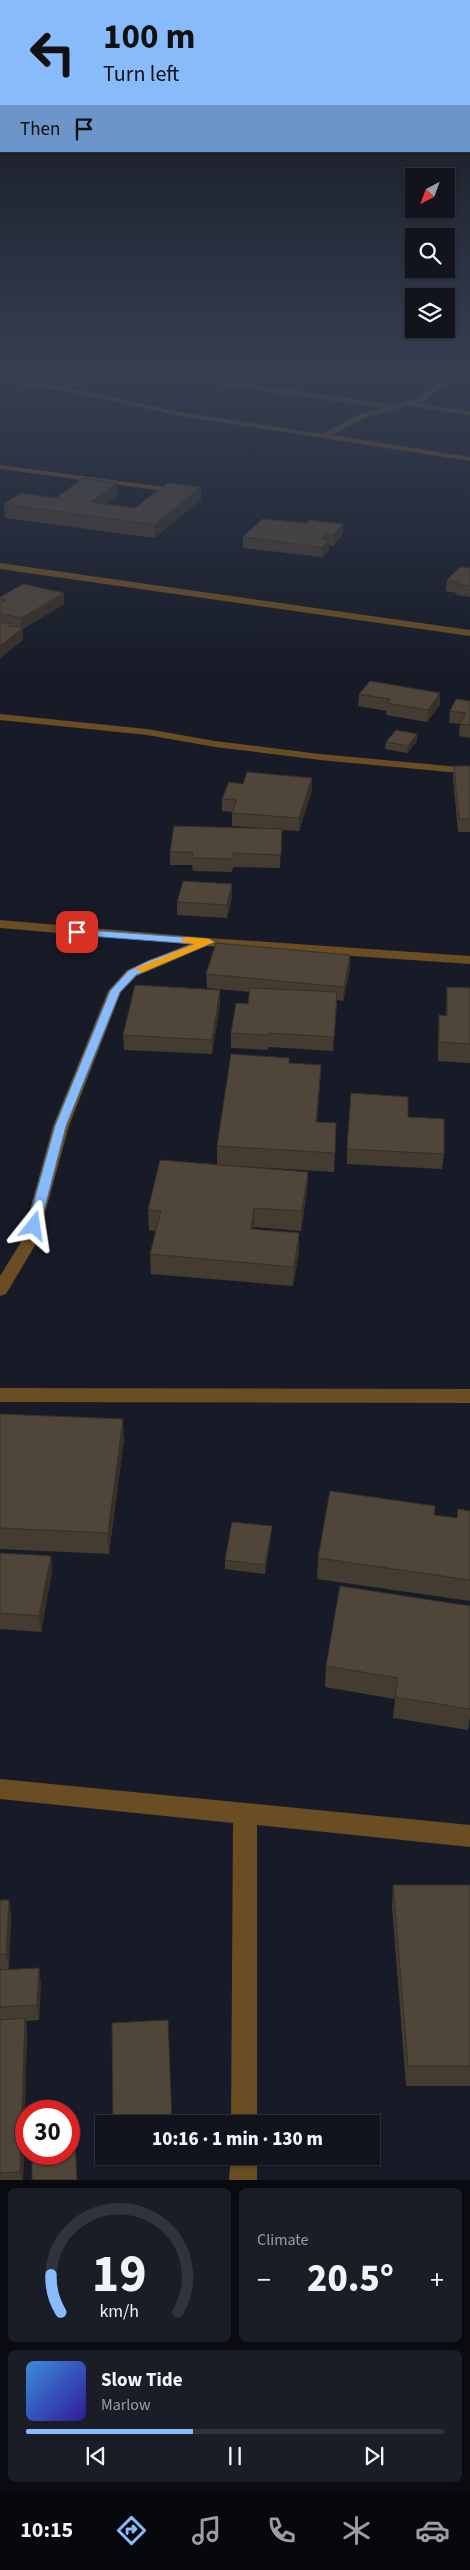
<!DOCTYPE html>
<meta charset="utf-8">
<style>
body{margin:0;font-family:"Source Sans 3",sans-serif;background:#1a1d26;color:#f1f3f6;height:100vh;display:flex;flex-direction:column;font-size:19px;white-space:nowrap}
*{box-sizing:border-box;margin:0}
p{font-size:16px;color:#9c9ea4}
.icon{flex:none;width:28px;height:28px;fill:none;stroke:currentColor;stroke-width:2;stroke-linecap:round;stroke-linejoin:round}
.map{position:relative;height:2180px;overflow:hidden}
.panel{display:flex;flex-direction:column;gap:8px;padding:8px;background:#090b10;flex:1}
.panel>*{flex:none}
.top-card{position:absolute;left:0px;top:0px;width:470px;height:152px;box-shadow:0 1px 4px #0004,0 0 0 1px #30333b;background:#87bbfc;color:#111;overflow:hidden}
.needle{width:32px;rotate:221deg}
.tools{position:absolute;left:405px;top:168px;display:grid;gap:10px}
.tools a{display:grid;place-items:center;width:50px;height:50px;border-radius:0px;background:#11141d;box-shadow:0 1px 4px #0004,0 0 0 1px #30333b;font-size:25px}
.speed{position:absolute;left:15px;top:2100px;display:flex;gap:10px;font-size:25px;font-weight:700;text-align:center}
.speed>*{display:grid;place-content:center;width:65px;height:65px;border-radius:50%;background:#11141d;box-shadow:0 1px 4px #0004,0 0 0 1px #30333b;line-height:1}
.speed .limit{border:8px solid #d22;background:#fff;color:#111}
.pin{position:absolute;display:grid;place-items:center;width:42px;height:42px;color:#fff;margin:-21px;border-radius:10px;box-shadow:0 2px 8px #0006}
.me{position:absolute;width:55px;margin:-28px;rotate:15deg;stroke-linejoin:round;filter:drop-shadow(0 0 4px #0008)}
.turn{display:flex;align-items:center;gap:18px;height:105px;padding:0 20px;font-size:22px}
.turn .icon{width:65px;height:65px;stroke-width:2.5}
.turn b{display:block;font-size:35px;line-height:42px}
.then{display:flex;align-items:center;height:48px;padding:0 20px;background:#0003;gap:10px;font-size:19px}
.big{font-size:38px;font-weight:800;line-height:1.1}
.panel .tile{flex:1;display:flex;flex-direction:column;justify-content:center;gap:8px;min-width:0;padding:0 18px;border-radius:8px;background:#1a1d26}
.panel .dial{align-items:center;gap:0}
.dial svg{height:130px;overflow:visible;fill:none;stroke:#30333b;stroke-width:7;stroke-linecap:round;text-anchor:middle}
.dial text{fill:#f1f3f6;stroke:none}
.song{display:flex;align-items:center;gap:15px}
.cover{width:60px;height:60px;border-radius:8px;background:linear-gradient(135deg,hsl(210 70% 55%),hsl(250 70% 35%))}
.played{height:5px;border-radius:2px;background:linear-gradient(90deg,#87bbfc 40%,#30333b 40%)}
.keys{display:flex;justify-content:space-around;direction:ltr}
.heat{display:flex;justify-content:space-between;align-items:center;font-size:28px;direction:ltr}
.panel .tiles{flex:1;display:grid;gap:8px;grid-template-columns:1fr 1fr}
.tile:last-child{grid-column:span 2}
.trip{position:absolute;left:95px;top:2115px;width:285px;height:50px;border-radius:0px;background:#11141d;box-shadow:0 1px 4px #0004,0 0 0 1px #30333b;font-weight:800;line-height:50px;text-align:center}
.dock{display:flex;height:80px;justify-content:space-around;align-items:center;background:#07080c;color:#9c9ea4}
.dock .icon{width:35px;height:35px}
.dock .current{color:#87bbfc}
.dock b{font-size:22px;color:#f1f3f6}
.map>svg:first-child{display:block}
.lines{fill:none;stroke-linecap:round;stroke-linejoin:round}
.street{fill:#6a4d22;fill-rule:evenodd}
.wall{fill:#443b31}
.shaded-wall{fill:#373028}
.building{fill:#4f4539;stroke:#373028}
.route{fill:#87bbfc;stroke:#587aa4}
.slow{fill:#f59e0b}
</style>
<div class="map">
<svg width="470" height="2180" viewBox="0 0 470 2180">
<rect width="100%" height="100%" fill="#171b27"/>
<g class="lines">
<path class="street" d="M 105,368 L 115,368 L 68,388 L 180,412 L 323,434 L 357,415 L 383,408 L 218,385 L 207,379 L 223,368 L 231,368 L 216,379 L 394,405 L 418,397 L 461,368 L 469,368 L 424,401 L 416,403 L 470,411 L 470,415 L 406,406 L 363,419 L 332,435 L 470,457 L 470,461 L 180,416 L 60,390 L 0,382 L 0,378 L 59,386 Z
M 0,465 L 179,489 L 183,491 L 179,493 L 0,469 Z
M 0,563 L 470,630 L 470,636 L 0,569 Z
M 0,714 L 147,729 L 215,741 L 320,754 L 470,768 L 470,774 L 320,760 L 215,747 L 147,735 L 0,720 Z
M 0,920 L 209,938 L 470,956 L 470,964 L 207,946 L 137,976 L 121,992 L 69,1126 L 37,1242 L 6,1294 L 0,1296 L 0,1276 L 21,1242 L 53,1126 L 108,991 L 127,970 L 189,944 L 0,928 Z
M 0,1388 L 470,1389 L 470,1403 L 0,1402 Z
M 0,1779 L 470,1825 L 470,1847 L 257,1825 L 257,2124 L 231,2124 L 233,1823 L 0,1799 Z
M 231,2156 L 257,2156 L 257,2180 L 229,2180 Z"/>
</g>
<path class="wall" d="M 118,496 L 107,504 L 135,508 L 201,500 L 154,538 L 5,518 L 4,504 L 56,498 Z
M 307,523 L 343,534 L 333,546 L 329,545 L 329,550 L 322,557 L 243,548 L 243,537 Z
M 470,568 L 470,597 L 456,595 L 457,593 L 446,591 L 447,580 Z
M 0,597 L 64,604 L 23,629 L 23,640 L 0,658 Z
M 359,694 L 440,705 L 427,722 L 386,715 L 387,711 L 358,706 Z
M 470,701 L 470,738 L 459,736 L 460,724 L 449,723 L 450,711 Z
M 417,734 L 417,741 L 407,753 L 385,749 L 386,742 Z
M 454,766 L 470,766 L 470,832 L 458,832 L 453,778 Z
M 312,790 L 299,831 L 282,830 L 280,868 L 233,867 L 232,872 L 193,871 L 192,865 L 170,865 L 170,852 L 264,828 L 232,826 L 232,812 L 222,811 L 222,799 Z
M 232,898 L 227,918 L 177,915 L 177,902 Z
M 350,969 L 343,1001 L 337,1000 L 333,1051 L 269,1047 L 268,1050 L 231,1048 L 231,1033 L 248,1004 L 250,992 L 207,988 L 206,974 Z
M 447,987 L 470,988 L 470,1063 L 438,1061 L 438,1034 L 439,1015 L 446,1016 Z
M 220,1004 L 212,1054 L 124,1050 L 123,1035 Z
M 289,1063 L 320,1084 L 317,1122 L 336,1123 L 334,1172 L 240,1166 L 308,1172 L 307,1191 L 301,1231 L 254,1227 L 254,1229 L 299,1233 L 299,1252 L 293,1286 L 151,1274 L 150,1254 L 156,1231 L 149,1230 L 148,1210 L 217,1165 L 217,1146 Z
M 408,1117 L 444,1154 L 442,1169 L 347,1164 L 347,1149 Z
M 0,1414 L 124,1440 L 109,1554 L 0,1549 Z
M 470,1511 L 470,1601 L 317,1579 L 318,1558 L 434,1515 L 457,1518 Z
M 272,1526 L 271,1535 L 265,1574 L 225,1569 L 225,1560 Z
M 0,1553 L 51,1556 L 52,1572 L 41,1632 L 0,1629 Z
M 470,1606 L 470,1716 L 468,1730 L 393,1718 L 395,1699 L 325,1687 L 326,1666 Z
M 393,1885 L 470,1885 L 470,2086 L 406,2086 L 392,1906 Z
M 0,1900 L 9,1900 L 11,1916 L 9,1969 L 41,1983 L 39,2020 L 26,2021 L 27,2034 L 23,2180 L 0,2180 Z"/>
<path class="shaded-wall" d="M 118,483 L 118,496 L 92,516 L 91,502 Z
M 201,487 L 201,500 L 154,538 L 154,525 Z
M 343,524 L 343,534 L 333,546 L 333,535 Z
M 326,534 L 326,543 L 329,540 L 329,550 L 322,557 L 322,539 Z
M 64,593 L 64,604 L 23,629 L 23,640 L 0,658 L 0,646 L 21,629 L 21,618 Z
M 440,693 L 440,705 L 427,722 L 428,710 Z
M 417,734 L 417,741 L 407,753 L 408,746 Z
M 312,778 L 312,790 L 299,831 L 299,818 Z
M 232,884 L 232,898 L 227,918 L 227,905 Z
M 350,955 L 350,969 L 343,1001 L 344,987 Z
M 220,990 L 220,1004 L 212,1054 L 212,1040 Z
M 337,992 L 337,1006 L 333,1051 L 334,1037 Z
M 321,1065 L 320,1084 L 315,1141 L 316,1122 Z
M 308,1172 L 307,1191 L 301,1231 L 302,1211 Z
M 254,1208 L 254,1227 L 251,1249 L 251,1229 Z
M 299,1233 L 299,1252 L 293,1286 L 294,1267 Z
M 123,1419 L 124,1440 L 109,1554 L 108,1533 Z
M 272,1526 L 271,1535 L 265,1574 L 265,1565 Z
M 51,1556 L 52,1572 L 41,1632 L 39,1616 Z
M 9,1900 L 11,1916 L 9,1970 L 6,1954 Z
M 39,1968 L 41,1983 L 39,2020 L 37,2005 Z
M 25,2018 L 27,2034 L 23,2180 L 22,2180 L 20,2172 Z"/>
<path class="building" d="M 83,478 L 118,483 L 91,502 L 135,508 L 168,483 L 201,487 L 154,525 L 4,504 L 21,493 L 56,498 Z
M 262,519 L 307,523 L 309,520 L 343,524 L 333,535 L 326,534 L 322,539 L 329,540 L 322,547 L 243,537 Z
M 460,567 L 470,568 L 470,586 L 457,584 L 459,582 L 447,580 Z
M 23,584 L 64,593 L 21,618 L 0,613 L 0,603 L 6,600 L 0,598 L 0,597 Z
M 0,622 L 11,624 L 9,626 L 23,628 L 0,646 Z
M 370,681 L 440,693 L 428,710 L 387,703 L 390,699 L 359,694 Z
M 456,699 L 470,701 L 470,725 L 460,724 L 466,713 L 450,711 Z
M 396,730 L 417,734 L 408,746 L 386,742 Z
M 454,766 L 470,766 L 470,819 L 459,819 Z
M 247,772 L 312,778 L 299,818 L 232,813 L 237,800 L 222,799 L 229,782 L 243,784 Z
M 174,826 L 282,829 L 281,855 L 233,853 L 232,859 L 192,858 L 193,852 L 170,852 Z
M 183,881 L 232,884 L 227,905 L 177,902 Z
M 216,943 L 350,955 L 344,987 L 206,974 Z
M 135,985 L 220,990 L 212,1040 L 123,1035 Z
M 447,987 L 470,988 L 470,1044 L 439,1042 L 439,1015 L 447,1016 Z
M 250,988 L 337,992 L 334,1037 L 269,1033 L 268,1035 L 231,1033 L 236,1003 L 248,1004 Z
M 231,1054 L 289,1058 L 289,1063 L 321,1065 L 316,1122 L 336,1123 L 335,1153 L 217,1146 Z
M 351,1093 L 408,1097 L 408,1117 L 444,1119 L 444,1154 L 347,1149 Z
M 160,1160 L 308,1172 L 302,1211 L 254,1208 L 251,1229 L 299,1233 L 294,1267 L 150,1254 L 161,1211 L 148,1210 Z
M 0,1414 L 123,1419 L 108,1533 L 0,1528 Z
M 330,1491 L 435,1506 L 434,1515 L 457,1518 L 458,1509 L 470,1511 L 470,1580 L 318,1558 Z
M 232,1522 L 272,1526 L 265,1565 L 225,1560 Z
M 0,1553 L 51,1556 L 39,1616 L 0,1613 Z
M 340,1586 L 470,1606 L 470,1709 L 395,1697 L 398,1678 L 326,1666 Z
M 393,1885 L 470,1885 L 470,2066 L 408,2066 Z
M 0,1900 L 9,1900 L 6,1954 L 0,1954 Z
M 39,1968 L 37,2005 L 0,2007 L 0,1970 Z
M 25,2018 L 20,2172 L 0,2173 L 0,2020 Z
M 168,2020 L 172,2124 L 113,2124 L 112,2023 Z
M 75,2141 L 77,2180 L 32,2180 L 32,2154 L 69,2154 L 69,2142 Z"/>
<linearGradient id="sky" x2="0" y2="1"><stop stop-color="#0d0f15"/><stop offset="0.55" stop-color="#363f52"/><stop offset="1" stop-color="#363f52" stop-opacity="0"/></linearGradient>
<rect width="470" height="674" fill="url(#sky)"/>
<path class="route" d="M 73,929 L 209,939 L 214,942 L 136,975 L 120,992 L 66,1126 L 40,1226 L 34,1230 L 27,1226 L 55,1126 L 110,991 L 128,971 L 148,961 L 194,944 L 77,935 L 72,932 Z"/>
<path class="slow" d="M 186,937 L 209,939 L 214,942 L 143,972 L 134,969 L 195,944 L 182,942 L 182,938 Z"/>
</svg>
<div class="tools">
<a><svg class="needle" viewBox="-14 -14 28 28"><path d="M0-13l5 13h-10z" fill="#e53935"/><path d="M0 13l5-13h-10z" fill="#9c9ea4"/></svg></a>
<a><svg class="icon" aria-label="search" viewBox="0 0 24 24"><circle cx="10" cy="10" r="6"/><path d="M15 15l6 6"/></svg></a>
<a><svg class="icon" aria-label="layers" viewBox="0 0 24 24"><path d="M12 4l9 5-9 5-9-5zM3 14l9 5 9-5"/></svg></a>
</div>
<div class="speed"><div class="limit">30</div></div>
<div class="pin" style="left:77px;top:932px;background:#d93025"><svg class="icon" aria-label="arrive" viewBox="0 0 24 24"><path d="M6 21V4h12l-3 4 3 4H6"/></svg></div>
<svg class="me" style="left:34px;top:1226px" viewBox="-20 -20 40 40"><path d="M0-17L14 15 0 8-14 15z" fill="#87bbfc" stroke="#fff" stroke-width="4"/></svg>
<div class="trip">10:16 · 1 min · 130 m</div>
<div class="top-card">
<div class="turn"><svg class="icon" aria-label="left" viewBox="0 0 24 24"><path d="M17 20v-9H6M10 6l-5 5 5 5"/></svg><div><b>100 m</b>Turn left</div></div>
<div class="then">Then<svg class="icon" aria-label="arrive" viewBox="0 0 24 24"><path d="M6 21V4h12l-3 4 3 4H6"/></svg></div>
</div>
</div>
<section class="panel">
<div class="tiles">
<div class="tile dial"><svg viewBox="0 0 100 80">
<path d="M14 69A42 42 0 1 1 86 69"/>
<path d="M14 69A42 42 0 0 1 8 46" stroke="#87bbfc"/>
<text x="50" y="56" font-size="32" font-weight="700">19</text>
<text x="50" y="72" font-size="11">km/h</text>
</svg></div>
<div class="tile"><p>Climate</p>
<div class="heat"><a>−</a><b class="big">20.5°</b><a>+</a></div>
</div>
<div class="tile">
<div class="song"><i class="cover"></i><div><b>Slow Tide</b><p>Marlow</p></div></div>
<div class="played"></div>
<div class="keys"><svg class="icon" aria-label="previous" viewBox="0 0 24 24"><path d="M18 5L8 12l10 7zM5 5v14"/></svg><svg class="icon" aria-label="pause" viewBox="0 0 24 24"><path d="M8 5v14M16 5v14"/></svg><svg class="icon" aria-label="next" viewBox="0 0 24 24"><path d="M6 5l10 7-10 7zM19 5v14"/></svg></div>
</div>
</div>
</section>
<nav class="dock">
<b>10:15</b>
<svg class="icon current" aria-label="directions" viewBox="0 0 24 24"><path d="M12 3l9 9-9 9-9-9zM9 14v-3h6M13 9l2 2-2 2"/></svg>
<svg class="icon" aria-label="music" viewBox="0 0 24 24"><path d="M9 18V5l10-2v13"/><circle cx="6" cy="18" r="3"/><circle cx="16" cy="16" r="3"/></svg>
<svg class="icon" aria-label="phone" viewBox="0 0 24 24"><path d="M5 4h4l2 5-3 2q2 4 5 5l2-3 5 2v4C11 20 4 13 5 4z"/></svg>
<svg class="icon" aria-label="climate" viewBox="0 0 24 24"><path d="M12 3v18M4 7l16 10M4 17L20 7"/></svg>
<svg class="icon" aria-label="car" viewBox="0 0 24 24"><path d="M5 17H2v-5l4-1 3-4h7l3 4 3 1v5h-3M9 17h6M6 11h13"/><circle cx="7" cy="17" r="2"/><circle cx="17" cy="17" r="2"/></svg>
</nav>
